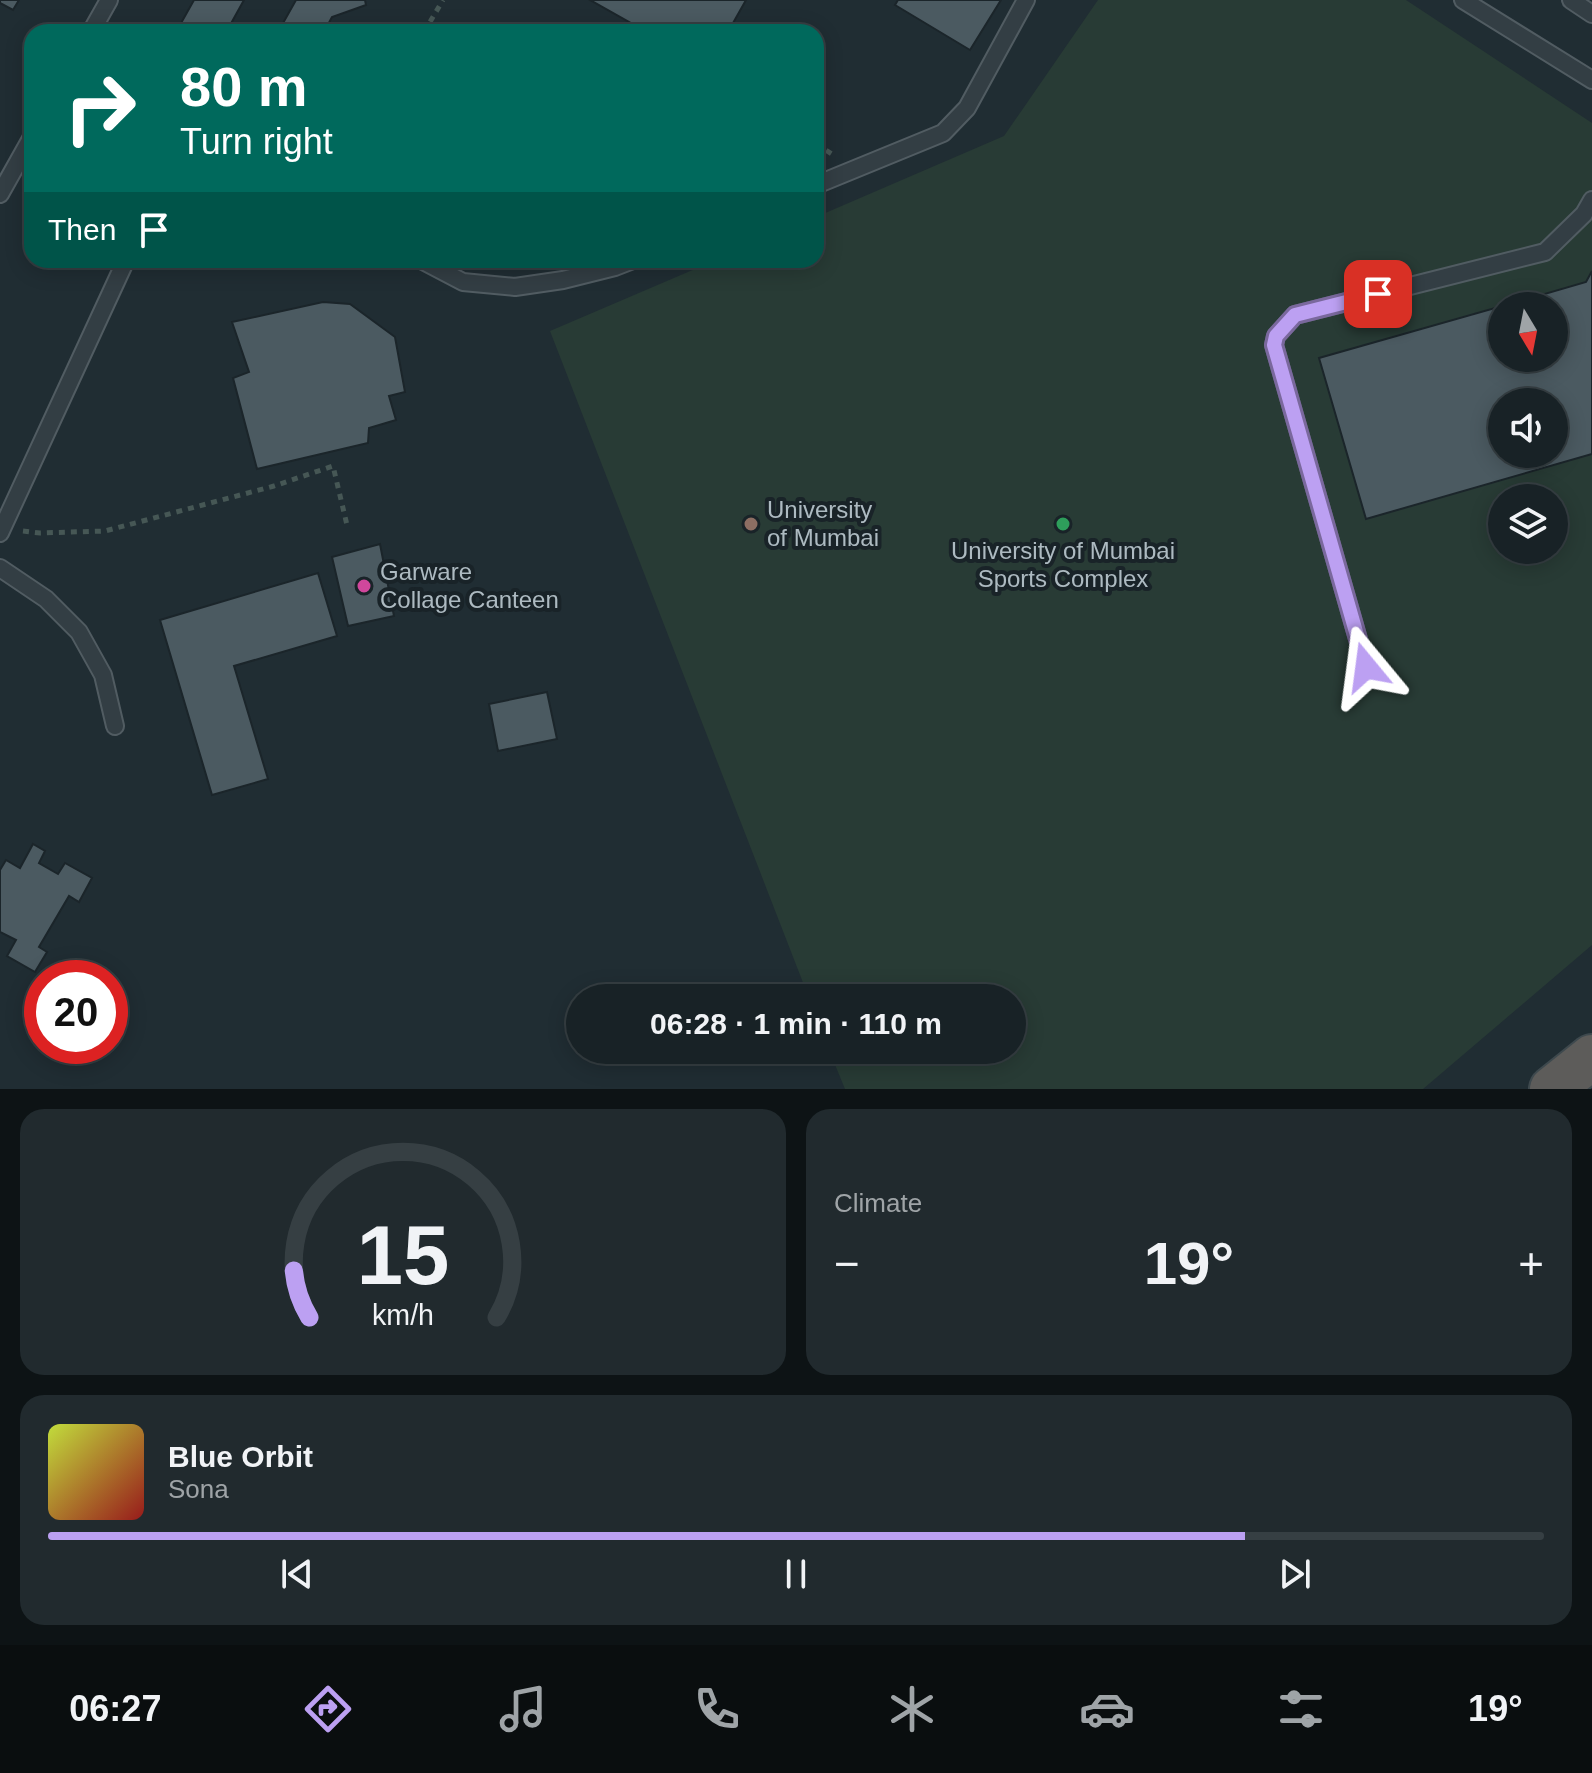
<!DOCTYPE html>
<meta charset="utf-8">
<style>
body{margin:0;font-family:Arial,sans-serif;background:#212a2e;color:#f1f3f6;height:100vh;display:flex;flex-direction:column;font-size:30px;white-space:nowrap}
*{box-sizing:border-box;margin:0}
p{font-size:26px;color:#9fa4a7}
.icon{flex:none;width:44px;height:44px;fill:none;stroke:currentColor;stroke-width:2;stroke-linecap:round;stroke-linejoin:round}
.map{position:relative;height:1089px;overflow:hidden}
.side{display:flex;flex-direction:column;gap:20px;padding:20px;background:#0d1315;flex:1}
.side>*{flex:none}
.top-card{position:absolute;left:24px;top:24px;width:800px;height:244px;border-radius:24px;box-shadow:0 4px 20px #0003,0 0 0 2px #363f43;background:#00695c;color:#fff;overflow:hidden}
.needle{width:52px;rotate:170deg}
.fabs{position:absolute;left:1488px;top:292px;display:grid;gap:16px}
.fabs a{display:grid;place-items:center;width:80px;height:80px;border-radius:50%;background:#182226;box-shadow:0 4px 20px #0003,0 0 0 2px #363f43;font-size:40px}
.speed{position:absolute;left:24px;top:960px;display:flex;gap:16px;font-size:40px;font-weight:700;text-align:center}
.speed>*{display:grid;place-content:center;width:104px;height:104px;border-radius:50%;background:#182226;box-shadow:0 4px 20px #0003,0 0 0 2px #363f43;line-height:1}
.speed .limit{border:12px solid #d22;background:#fff;color:#111}
.pin{position:absolute;display:grid;place-items:center;width:68px;height:68px;color:#fff;margin:-34px;border-radius:16px;box-shadow:0 4px 12px #0006}
.me{position:absolute;width:88px;margin:-44px;rotate:344deg;stroke-linejoin:round;filter:drop-shadow(0 0 6px #0008)}
.turn{display:flex;align-items:center;gap:28px;height:168px;padding:0 24px;font-size:36px}
.turn .icon{width:104px;height:104px;stroke-width:2.5}
.turn b{display:block;font-size:56px;line-height:68px}
.then{display:flex;align-items:center;height:76px;padding:0 24px;background:#0003;gap:16px;font-size:30px}
.big{font-size:60px;font-weight:700;line-height:1.1}
.side .card{flex:1;display:flex;flex-direction:column;justify-content:center;gap:12px;min-width:0;padding:0 28px;border-radius:24px;background:#212a2e}
.side .dial{align-items:center;gap:0}
.dial svg{height:208px;overflow:visible;fill:none;stroke:#363f43;stroke-width:7;stroke-linecap:round;text-anchor:middle}
.dial text{fill:#f1f3f6;stroke:none}
.song{display:flex;align-items:center;gap:24px}
.cover{width:96px;height:96px;border-radius:12px;background:linear-gradient(135deg,hsl(70 70% 55%),hsl(0 70% 35%))}
.played{height:8px;border-radius:4px;background:linear-gradient(90deg,#bca0f2 80%,#363f43 80%)}
.keys{display:flex;justify-content:space-around;direction:ltr}
.heat{display:flex;justify-content:space-between;align-items:center;font-size:44px;direction:ltr}
.side .tiles{flex:1;display:grid;gap:20px;grid-template-columns:1fr 1fr}
.card:last-child{grid-column:span 2}
.trip{position:absolute;left:566px;top:984px;width:460px;height:80px;border-radius:40px;background:#182226;box-shadow:0 4px 20px #0003,0 0 0 2px #363f43;font-weight:700;line-height:80px;text-align:center}
.tabs{display:flex;height:128px;justify-content:space-around;align-items:center;background:#0a0e0f;color:#9fa4a7}
.tabs .icon{width:56px;height:56px}
.tabs .on{color:#bca0f2}
.tabs b{font-size:36px;color:#f1f3f6}
.map>svg:first-child{display:block}
.green{fill:#283b35;fill-rule:evenodd}
.building{fill:#4b5a61;stroke:#1b252a;stroke-width:2;fill-rule:evenodd}
.lines{fill:none;stroke-linecap:round;stroke-linejoin:round}
.service-casing{stroke:#515c62;stroke-width:20}
.trunk-casing{stroke:#3e494e;stroke-width:48}
.path{stroke:#465755;stroke-width:5;stroke-dasharray:6 6;stroke-linecap:butt}
.service{stroke:#333e44;stroke-width:16}
.trunk{stroke:#5d5c5a;stroke-width:44}
.route-casing{stroke:#7a689d;stroke-width:20}
.route{stroke:#bca0f2;stroke-width:14}
.education-dot{fill:#8d6e63;stroke:#192328;stroke-width:3}
.leisure-dot{fill:#2e9e5b;stroke:#192328;stroke-width:3}
.hotel-dot{fill:#d1479c;stroke:#192328;stroke-width:3}
.labels{text-anchor:middle;stroke-width:8;stroke-linejoin:round;paint-order:stroke}
.poi-label{font-size:24px;fill:#adbac1;stroke:#192328;text-anchor:start}
</style>
<div class="map">
<svg width="1592" height="1089" viewBox="0 0 1592 1089">
<rect width="100%" height="100%" fill="#202d33"/>
<path class="green" d="M 1098,0 L 1406,0 L 1592,123 L 1592,945 L 1423,1089 L 845,1089 L 829,1050 L 1012,1050 L 1012,998 L 809,998 L 550,331 L 716,260 L 816,260 L 816,217 L 1004,136 ZM 1502,306 L 1554,306 L 1554,358 L 1502,358 ZM 1502,402 L 1554,402 L 1554,454 L 1502,454 ZM 1502,498 L 1554,498 L 1554,550 L 1502,550 Z"/>
<path class="building" d="M 0,0 L 19,0 L 13,10 L 0,3 Z
M 194,0 L 244,0 L 228,29 L 233,32 L 176,32 Z
M 296,0 L 365,0 L 366,5 L 332,17 L 324,32 L 278,32 Z
M 590,0 L 746,0 L 728,32 L 647,32 Z
M 898,0 L 1001,0 L 970,50 L 895,5 Z
M 1592,271 L 1592,454 L 1366,519 L 1319,358 L 1502,306 L 1502,358 L 1554,358 L 1554,306 L 1503,306 L 1586,282 ZM 1502,402 L 1554,402 L 1554,454 L 1502,454 Z
M 323,302 L 350,304 L 395,337 L 405,392 L 389,396 L 396,420 L 369,428 L 368,443 L 257,469 L 233,378 L 249,372 L 232,322 Z
M 380,544 L 394,616 L 348,626 L 332,557 Z
M 318,573 L 337,636 L 234,666 L 268,779 L 212,795 L 160,620 Z
M 547,692 L 557,739 L 498,751 L 489,704 Z
M 33,844 L 45,851 L 39,863 L 58,874 L 65,863 L 92,878 L 79,902 L 69,896 L 39,947 L 47,952 L 35,972 L 7,956 L 16,940 L 0,932 L 0,870 L 6,860 L 20,868 Z"/>
<g class="lines">
<defs>
<path id="service" d="M 1463,0 L 1592,80
M 1571,0 L 1592,14
M 91,32 L 109,0
M 816,185 L 943,133 L 967,108 L 1026,0
M 0,194 L 32,137
M 421,260 L 463,282 L 515,287 L 563,280 L 615,267 L 633,260
M 0,533 L 126,260
M 0,568 L 46,599 L 79,632 L 103,675 L 115,726
M 1366,667 L 1274,345 L 1276,336 L 1295,315 L 1545,252 L 1584,214 L 1592,200"/>
<path id="trunk" d="M 1552,1089 L 1592,1057"/>
</defs>
<use href="#service" class="service-casing"/>
<use href="#trunk" class="trunk-casing"/>
<path class="path" d="M 424,32 L 443,0
M 816,144 L 832,154
M 23,531 L 40,533 L 105,531 L 274,486 L 333,466 L 347,525"/>
<use href="#service" class="service"/>
<use href="#trunk" class="trunk"/>
</g>
<g class="lines">
<defs>
<path id="route" d="M 1366,667 L 1274,345 L 1276,336 L 1295,315 L 1378,294"/>
</defs>
<use href="#route" class="route-casing"/>
<use href="#route" class="route"/>
</g>
<circle class="education-dot" cx="751" cy="524" r="8"/>
<circle class="leisure-dot" cx="1063" cy="524" r="8"/>
<circle class="hotel-dot" cx="364" cy="586" r="8"/>
<g class="labels">
<g class="poi-label">
<text x="767" y="518">University<tspan x="767" dy="28">of Mumbai</tspan></text>
<text x="1063" y="559" text-anchor="middle">University of Mumbai<tspan x="1063" dy="28">Sports Complex</tspan></text>
<text x="380" y="580">Garware<tspan x="380" dy="28">Collage Canteen</tspan></text>
</g>
</g>
</svg>
<div class="fabs">
<a><svg class="needle" viewBox="-14 -14 28 28"><path d="M0-13l5 13h-10z" fill="#e53935"/><path d="M0 13l5-13h-10z" fill="#9fa4a7"/></svg></a>
<a><svg class="icon" aria-label="sound" viewBox="0 0 24 24"><path d="M4 9h4l5-4v14l-5-4H4zM17 9q2 3 0 6"/></svg></a>
<a><svg class="icon" aria-label="layers" viewBox="0 0 24 24"><path d="M12 4l9 5-9 5-9-5zM3 14l9 5 9-5"/></svg></a>
</div>
<div class="speed"><div class="limit">20</div></div>
<div class="pin" style="left:1378px;top:294px;background:#d93025"><svg class="icon" aria-label="arrive" viewBox="0 0 24 24"><path d="M6 21V4h12l-3 4 3 4H6"/></svg></div>
<svg class="me" style="left:1366px;top:667px" viewBox="-20 -20 40 40"><path d="M0-17L14 15 0 8-14 15z" fill="#bca0f2" stroke="#fff" stroke-width="4"/></svg>
<div class="trip">06:28 · 1 min · 110 m</div>
<div class="top-card">
<div class="turn"><svg class="icon" aria-label="right" viewBox="0 0 24 24"><path d="M7 20v-9h11M14 6l5 5-5 5"/></svg><div><b>80 m</b>Turn right</div></div>
<div class="then">Then<svg class="icon" aria-label="arrive" viewBox="0 0 24 24"><path d="M6 21V4h12l-3 4 3 4H6"/></svg></div>
</div>
</div>
<section class="side">
<div class="tiles">
<div class="card dial"><svg viewBox="0 0 100 80">
<path d="M14 69A42 42 0 1 1 86 69"/>
<path d="M14 69A42 42 0 0 1 8 51" stroke="#bca0f2"/>
<text x="50" y="56" font-size="32" font-weight="700">15</text>
<text x="50" y="72" font-size="11">km/h</text>
</svg></div>
<div class="card"><p>Climate</p>
<div class="heat"><a>−</a><b class="big">19°</b><a>+</a></div>
</div>
<div class="card">
<div class="song"><i class="cover"></i><div><b>Blue Orbit</b><p>Sona</p></div></div>
<div class="played"></div>
<div class="keys"><svg class="icon" aria-label="previous" viewBox="0 0 24 24"><path d="M18 5L8 12l10 7zM5 5v14"/></svg><svg class="icon" aria-label="pause" viewBox="0 0 24 24"><path d="M8 5v14M16 5v14"/></svg><svg class="icon" aria-label="next" viewBox="0 0 24 24"><path d="M6 5l10 7-10 7zM19 5v14"/></svg></div>
</div>
</div>
</section>
<nav class="tabs">
<b>06:27</b>
<svg class="icon on" aria-label="directions" viewBox="0 0 24 24"><path d="M12 3l9 9-9 9-9-9zM9 14v-3h6M13 9l2 2-2 2"/></svg>
<svg class="icon" aria-label="music" viewBox="0 0 24 24"><path d="M9 18V5l10-2v13"/><circle cx="6" cy="18" r="3"/><circle cx="16" cy="16" r="3"/></svg>
<svg class="icon" aria-label="phone" viewBox="0 0 24 24"><path d="M5 4h4l2 5-3 2q2 4 5 5l2-3 5 2v4C11 20 4 13 5 4z"/></svg>
<svg class="icon" aria-label="climate" viewBox="0 0 24 24"><path d="M12 3v18M4 7l16 10M4 17L20 7"/></svg>
<svg class="icon" aria-label="car" viewBox="0 0 24 24"><path d="M5 17H2v-5l4-1 3-4h7l3 4 3 1v5h-3M9 17h6M6 11h13"/><circle cx="7" cy="17" r="2"/><circle cx="17" cy="17" r="2"/></svg>
<svg class="icon" aria-label="filters" viewBox="0 0 24 24"><path d="M4 7h16M4 17h16"/><circle cx="9" cy="7" r="2"/><circle cx="15" cy="17" r="2"/></svg>
<b>19°</b>
</nav>
